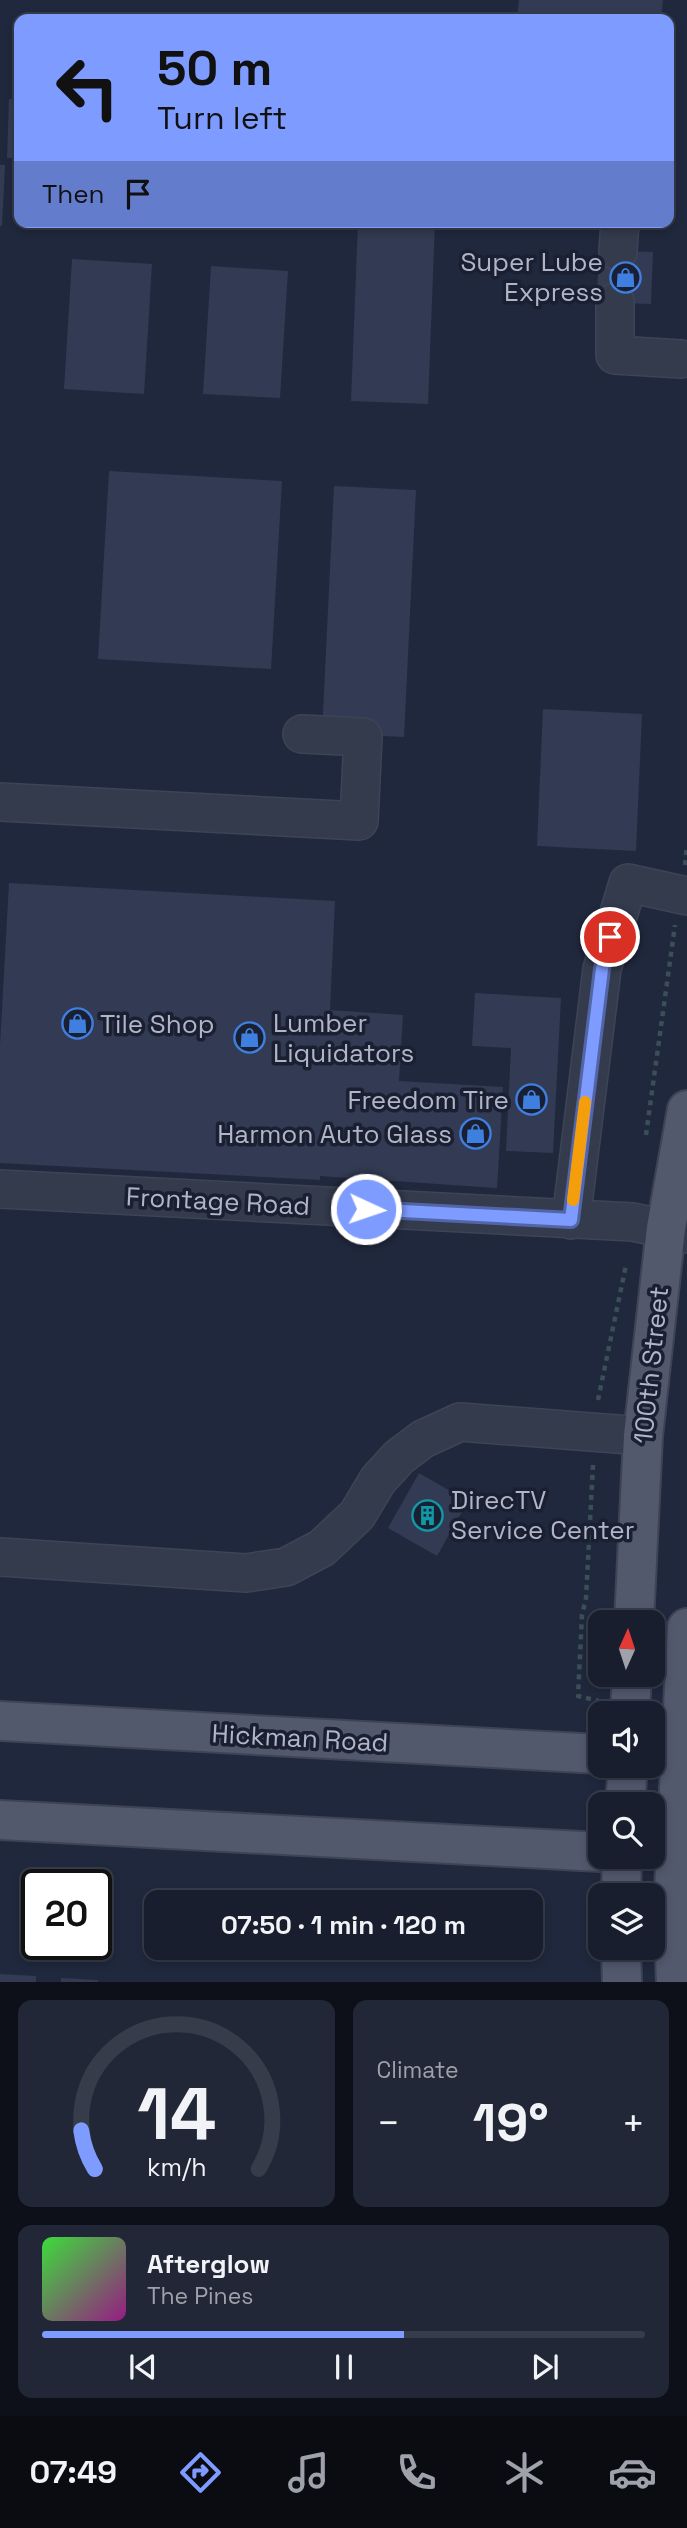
<!DOCTYPE html>
<meta charset="utf-8">
<style>
body{margin:0;font-family:"Space Grotesk",sans-serif;background:#212736;color:#f1f3f6;height:100vh;display:flex;flex-direction:column;font-size:26px;white-space:nowrap}
*{box-sizing:border-box;margin:0}
p{font-size:23px;color:#9fa2aa}
.icon{flex:none;width:38px;height:38px;fill:none;stroke:currentColor;stroke-width:2;stroke-linecap:round;stroke-linejoin:round}
.map{position:relative;height:1982px;overflow:hidden}
.panel{display:flex;flex-direction:column;gap:18px;padding:18px;background:#0d1019;flex:1}
.panel>*{flex:none}
.guide{position:absolute;left:14px;top:14px;width:660px;height:214px;border-radius:14px;box-shadow:0 4px 10px #0003,0 0 0 2px #363c4a;background:#7e9bff;color:#111;overflow:hidden}
.needle{width:46px;rotate:3deg}
.fabs{position:absolute;left:588px;top:1610px;display:grid;gap:14px}
.fabs a{display:grid;place-items:center;width:77px;height:77px;border-radius:14px;background:#181e2e;box-shadow:0 4px 10px #0003,0 0 0 2px #363c4a;font-size:35px}
.speed{position:absolute;left:21px;top:1869px;display:flex;gap:14px;font-size:35px;font-weight:700;text-align:center}
.speed>*{display:grid;place-content:center;width:91px;height:91px;border-radius:50%;background:#181e2e;box-shadow:0 4px 10px #0003,0 0 0 2px #363c4a;line-height:1}
.speed .limit{border:4px solid #111;border-radius:10px;background:#fff;color:#111}
.pin{position:absolute;display:grid;place-items:center;width:60px;height:60px;color:#fff;margin:-30px;border:4px solid #fff;border-radius:50%;box-shadow:0 2px 7px #0007}
.me{position:absolute;width:77px;margin:-38px;rotate:93deg;stroke-linejoin:round;filter:drop-shadow(0 0 5px #0008)}
.turn{display:flex;align-items:center;gap:24px;height:147px;padding:0 28px;font-size:32px}
.turn .icon{width:91px;height:91px;stroke-width:2.5}
.turn b{display:block;font-size:49px;line-height:60px}
.then{display:flex;align-items:center;height:66px;padding:0 28px;background:#0003;gap:14px;font-size:26px}
.big{font-size:52px;font-weight:600;line-height:1.1}
.panel .tile{flex:1;display:flex;flex-direction:column;justify-content:center;gap:10px;min-width:0;padding:0 24px;border-radius:14px;background:#212736}
.panel .dial{align-items:center;gap:0}
.dial svg{height:182px;overflow:visible;fill:none;stroke:#363c4a;stroke-width:7;stroke-linecap:round;text-anchor:middle}
.dial text{fill:#f1f3f6;stroke:none}
.song{display:flex;align-items:center;gap:21px}
.cover{width:84px;height:84px;border-radius:10px;background:linear-gradient(135deg,hsl(120 70% 55%),hsl(310 70% 35%))}
.played{height:7px;border-radius:4px;background:linear-gradient(90deg,#7e9bff 60%,#363c4a 60%)}
.keys{display:flex;justify-content:space-around;direction:ltr}
.heat{display:flex;justify-content:space-between;align-items:center;font-size:38px;direction:ltr}
.panel .tiles{flex:1;display:grid;gap:18px;grid-template-columns:1fr 1fr}
.tile:last-child{grid-column:span 2}
.trip{position:absolute;left:144px;top:1890px;width:399px;height:70px;border-radius:14px;background:#181e2e;box-shadow:0 4px 10px #0003,0 0 0 2px #363c4a;font-weight:600;line-height:70px;text-align:center}
.menu{display:flex;height:112px;justify-content:space-around;align-items:center;background:#0a0c12;color:#9fa2aa}
.menu .icon{width:49px;height:49px}
.menu .selected{color:#7e9bff}
.menu b{font-size:32px;color:#f1f3f6}
.map>svg:first-child{display:block}
.building{fill:#323b53}
.lines{fill:none;stroke-linecap:round;stroke-linejoin:round}
.minor-tunnel{stroke:#363d52;stroke-width:37;stroke-dasharray:37 18;stroke-linecap:butt}
.minor-casing{stroke:#3e4455;stroke-width:40}
.major-casing{stroke:#3e4455;stroke-width:42}
.path{stroke:#3b4f56;stroke-width:4.5;stroke-dasharray:5 5;stroke-linecap:butt}
.minor{stroke:#343b4d;stroke-width:37}
.major{stroke:#52596d;stroke-width:38}
.route-casing{stroke:#5265a6;stroke-width:18}
.route{stroke:#7e9bff;stroke-width:12}
.slow{stroke:#f59e0b;stroke-width:12}
.labels{text-anchor:middle;stroke-width:7;stroke-linejoin:round;paint-order:stroke}
.poi-label{font-size:26px;fill:#b0b5c8;stroke:#1a2031;text-anchor:end}
.street-label{font-size:26px;fill:#b0b5c8;stroke:#1a2031}
</style>
<div class="map">
<svg width="687" height="1982" viewBox="0 0 687 1982">
<rect width="100%" height="100%" fill="#20283d"/>
<path class="building" d="M 519,0 L 663,0 L 661,19 L 517,19 Z
M 9,99 L 19,99 L 19,158 L 7,158 Z
M 0,165 L 5,165 L 2,226 L 0,226 Z
M 358,222 L 435,222 L 428,404 L 351,401 Z
M 601,250 L 653,252 L 651,304 L 599,302 Z
M 72,259 L 152,264 L 144,394 L 64,389 Z
M 211,266 L 288,271 L 280,398 L 203,394 Z
M 109,471 L 282,481 L 271,669 L 98,659 Z
M 334,486 L 416,490 L 404,737 L 322,733 Z
M 543,709 L 642,714 L 636,851 L 537,846 Z
M 9,883 L 335,901 L 330,1010 L 403,1015 L 399,1081 L 503,1087 L 497,1188 L 320,1176 L 320,1180 L 0,1163 L 0,1045 Z
M 475,993 L 561,998 L 553,1153 L 506,1151 L 511,1048 L 472,1046 Z
M 419,1473 L 468,1501 L 437,1556 L 388,1528 Z
M 0,1974 L 36,1976 L 36,1982 L 0,1982 Z
M 61,1978 L 98,1980 L 98,1982 L 61,1982 Z"/>
<g class="lines">
<path class="minor-tunnel" d="M 615,302 L 618,251"/>
<defs>
<path id="minor" d="M 618,251 L 620,222
M 615,302 L 615,355 L 681,359
M 0,802 L 359,821 L 363,737 L 302,734
M 0,1189 L 633,1222 L 687,1234
M 571,1220 L 602,969 L 628,883 L 687,896
M 0,1557 L 246,1573 L 286,1567 L 322,1548 L 357,1515 L 378,1480 L 399,1457 L 423,1439 L 460,1422 L 643,1436"/>
<path id="major" d="M 634,1622 L 643,1436 L 666,1228 L 687,1110
M 630,1713 L 632,1675
M 0,1721 L 600,1754
M 625,1804 L 628,1766
M 0,1820 L 600,1852
M 621,1895 L 622,1857
M 621,1948 L 622,1982
M 676,1982 L 673,1911 L 687,1628"/>
</defs>
<use href="#minor" class="minor-casing"/>
<use href="#major" class="major-casing"/>
<path class="path" d="M 685,865 L 687,845
M 646,1135 L 675,925
M 598,1400 L 626,1265
M 593,1465 L 586,1598 L 582,1615 L 578,1696 L 599,1701"/>
<use href="#minor" class="minor"/>
<use href="#major" class="major"/>
</g>
<g class="lines">
<defs>
<path id="route" d="M 366,1209 L 571,1220 L 602,969 L 610,937"/>
</defs>
<use href="#route" class="route-casing"/>
<use href="#route" class="route"/>
<path class="slow" d="M 573,1200 L 585,1102"/>
</g>
<defs>
<symbol id="shop-ring" viewBox="-11 -11 22 22"><circle r="9.5" fill="#1a2031" stroke="#3f7fe0" stroke-width="1.5"/><path d="M-5-2.5h2.3a2.7 3.5 0 0 1 5.4 0H5L5.5 6h-11ZM-1.5-2.5h3a1.5 2.3 0 0 0-3 0Z" fill="#3f7fe0"/></symbol>
<symbol id="building-ring" viewBox="-11 -11 22 22"><circle r="9.5" fill="#1a2031" stroke="#0f9aa8" stroke-width="1.5"/><path d="M-4-6H4V6H1V3H-1V6H-4ZM-2.5-4.3h1.7v1.8h-1.7ZM.8-4.3h1.7v1.8H.8ZM-2.5-1h1.7V.8h-1.7ZM.8-1h1.7V.8H.8Z" fill="#0f9aa8"/></symbol>
</defs>
<g fill-rule="evenodd">
<use href="#shop-ring" x="608" y="260" width="35" height="35"/>
<use href="#shop-ring" x="60" y="1006" width="35" height="35"/>
<use href="#shop-ring" x="232" y="1020" width="35" height="35"/>
<use href="#shop-ring" x="514" y="1082" width="35" height="35"/>
<use href="#shop-ring" x="458" y="1116" width="35" height="35"/>
<use href="#building-ring" x="410" y="1498" width="35" height="35"/>
</g>
<g class="labels">
<g class="poi-label">
<text x="603" y="271">Super Lube<tspan x="603" dy="30">Express</tspan></text>
<text x="273" y="1032" text-anchor="start">Lumber<tspan x="273" dy="30">Liquidators</tspan></text>
<text x="100" y="1033" text-anchor="start">Tile Shop</text>
<text x="509" y="1109">Freedom Tire</text>
<text x="452" y="1143">Harmon Auto Glass</text>
<text x="451" y="1509" text-anchor="start">DirecTV<tspan x="451" dy="30">Service Center</tspan></text>
</g>
<g class="street-label">
<text transform="translate(218 1201) rotate(3)" y="9">Frontage Road</text>
<text transform="translate(651 1365) rotate(-84)" y="9">100th Street</text>
<text transform="translate(300 1738) rotate(3)" y="9">Hickman Road</text>
</g>
</g>
</svg>
<div class="fabs">
<a><svg class="needle" viewBox="-14 -14 28 28"><path d="M0-13l5 13h-10z" fill="#e53935"/><path d="M0 13l5-13h-10z" fill="#9fa2aa"/></svg></a>
<a><svg class="icon" aria-label="sound" viewBox="0 0 24 24"><path d="M4 9h4l5-4v14l-5-4H4zM17 9q2 3 0 6"/></svg></a>
<a><svg class="icon" aria-label="search" viewBox="0 0 24 24"><circle cx="10" cy="10" r="6"/><path d="M15 15l6 6"/></svg></a>
<a><svg class="icon" aria-label="layers" viewBox="0 0 24 24"><path d="M12 4l9 5-9 5-9-5zM3 14l9 5 9-5"/></svg></a>
</div>
<div class="speed"><div class="limit">20</div></div>
<div class="pin" style="left:610px;top:937px;background:#d93025"><svg class="icon" aria-label="arrive" viewBox="0 0 24 24"><path d="M6 21V4h12l-3 4 3 4H6"/></svg></div>
<svg class="me" style="left:366px;top:1209px" viewBox="-20 -20 40 40"><circle r="17" fill="#7e9bff" stroke="#fff" stroke-width="3"/><path d="M0-11L8 9 0 5-8 9z" fill="#fff"/></svg>
<div class="trip">07:50 · 1 min · 120 m</div>
<div class="guide">
<div class="turn"><svg class="icon" aria-label="left" viewBox="0 0 24 24"><path d="M17 20v-9H6M10 6l-5 5 5 5"/></svg><div><b>50 m</b>Turn left</div></div>
<div class="then">Then<svg class="icon" aria-label="arrive" viewBox="0 0 24 24"><path d="M6 21V4h12l-3 4 3 4H6"/></svg></div>
</div>
</div>
<section class="panel">
<div class="tiles">
<div class="tile dial"><svg viewBox="0 0 100 80">
<path d="M14 69A42 42 0 1 1 86 69"/>
<path d="M14 69A42 42 0 0 1 8 52" stroke="#7e9bff"/>
<text x="50" y="56" font-size="32" font-weight="700">14</text>
<text x="50" y="72" font-size="11">km/h</text>
</svg></div>
<div class="tile"><p>Climate</p>
<div class="heat"><a>−</a><b class="big">19°</b><a>+</a></div>
</div>
<div class="tile">
<div class="song"><i class="cover"></i><div><b>Afterglow</b><p>The Pines</p></div></div>
<div class="played"></div>
<div class="keys"><svg class="icon" aria-label="previous" viewBox="0 0 24 24"><path d="M18 5L8 12l10 7zM5 5v14"/></svg><svg class="icon" aria-label="pause" viewBox="0 0 24 24"><path d="M8 5v14M16 5v14"/></svg><svg class="icon" aria-label="next" viewBox="0 0 24 24"><path d="M6 5l10 7-10 7zM19 5v14"/></svg></div>
</div>
</div>
</section>
<nav class="menu">
<b>07:49</b>
<svg class="icon selected" aria-label="directions" viewBox="0 0 24 24"><path d="M12 3l9 9-9 9-9-9zM9 14v-3h6M13 9l2 2-2 2"/></svg>
<svg class="icon" aria-label="music" viewBox="0 0 24 24"><path d="M9 18V5l10-2v13"/><circle cx="6" cy="18" r="3"/><circle cx="16" cy="16" r="3"/></svg>
<svg class="icon" aria-label="phone" viewBox="0 0 24 24"><path d="M5 4h4l2 5-3 2q2 4 5 5l2-3 5 2v4C11 20 4 13 5 4z"/></svg>
<svg class="icon" aria-label="climate" viewBox="0 0 24 24"><path d="M12 3v18M4 7l16 10M4 17L20 7"/></svg>
<svg class="icon" aria-label="car" viewBox="0 0 24 24"><path d="M5 17H2v-5l4-1 3-4h7l3 4 3 1v5h-3M9 17h6M6 11h13"/><circle cx="7" cy="17" r="2"/><circle cx="17" cy="17" r="2"/></svg>
</nav>
